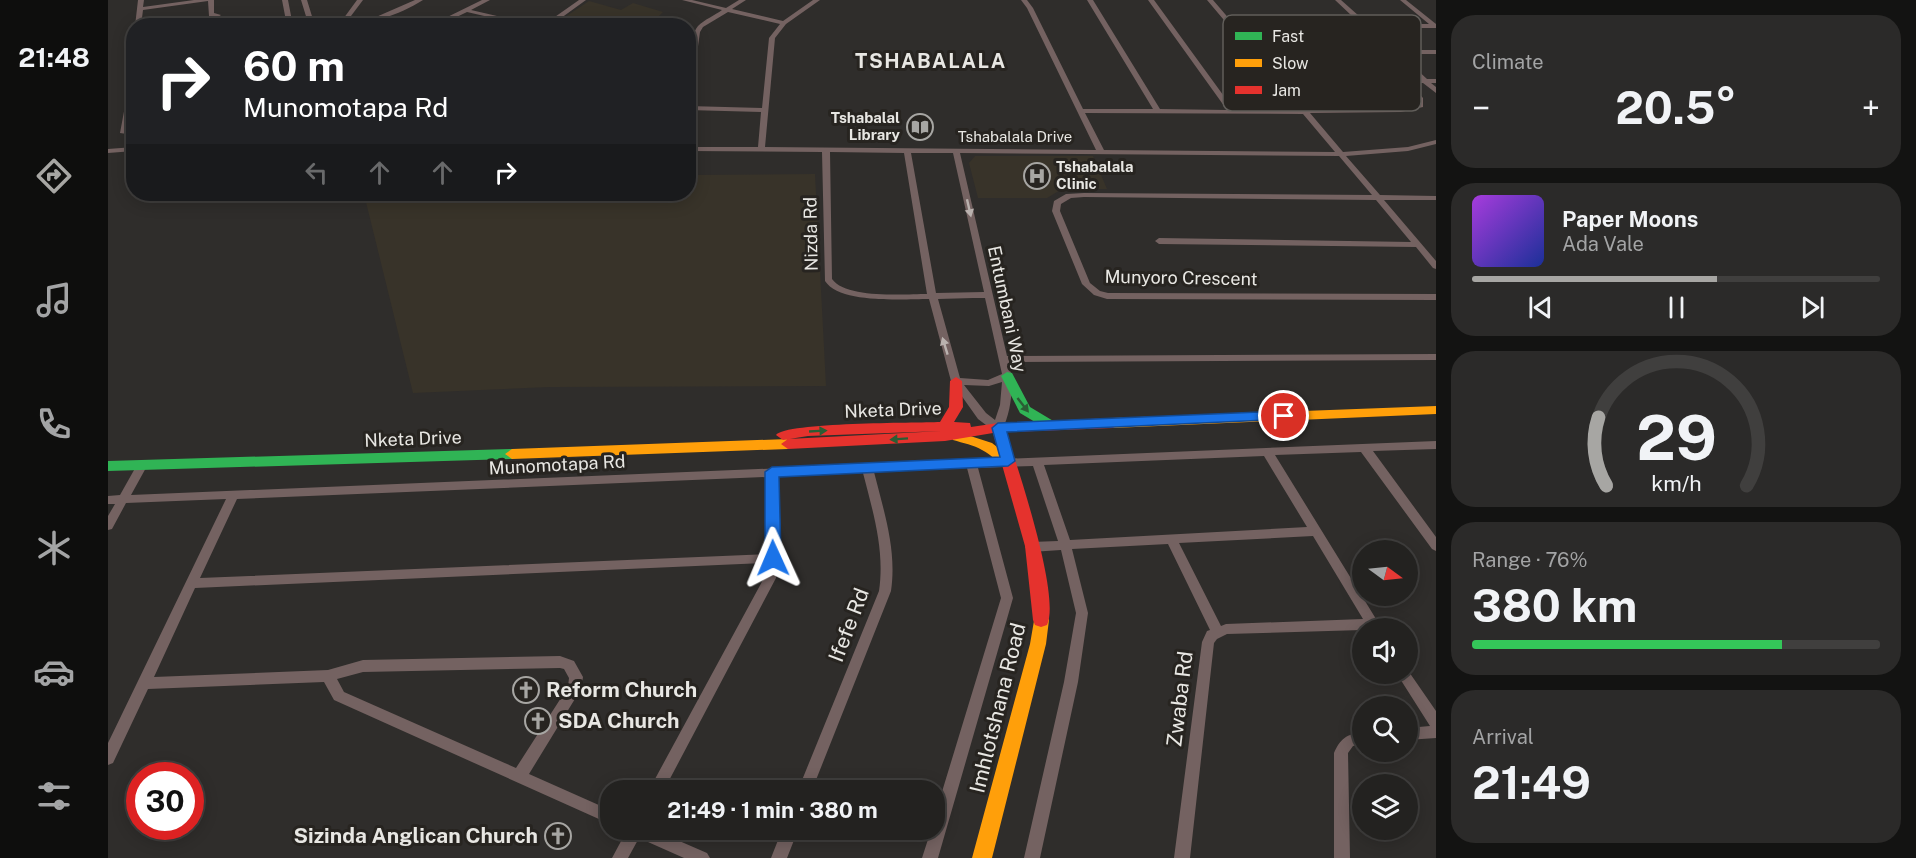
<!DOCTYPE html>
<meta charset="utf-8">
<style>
body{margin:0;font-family:"Public Sans",sans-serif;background:#2b2a29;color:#f1f3f6;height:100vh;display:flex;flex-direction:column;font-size:22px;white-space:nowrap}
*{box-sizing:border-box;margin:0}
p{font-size:20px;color:#a3a4a5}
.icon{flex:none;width:33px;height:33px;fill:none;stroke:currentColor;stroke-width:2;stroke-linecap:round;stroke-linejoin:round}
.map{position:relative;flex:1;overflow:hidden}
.side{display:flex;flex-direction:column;gap:15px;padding:15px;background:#131312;width:480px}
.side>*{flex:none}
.top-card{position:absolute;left:18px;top:18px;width:570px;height:183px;border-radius:24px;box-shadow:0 3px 15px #0003,0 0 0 2px #403f3e;background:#202124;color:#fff;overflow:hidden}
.needle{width:39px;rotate:105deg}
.controls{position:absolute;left:1244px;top:540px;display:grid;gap:12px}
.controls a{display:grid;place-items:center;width:66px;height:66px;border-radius:50%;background:#232220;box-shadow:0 3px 15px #0003,0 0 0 2px #403f3e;font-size:30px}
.speed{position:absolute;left:18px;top:762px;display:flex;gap:12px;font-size:30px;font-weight:700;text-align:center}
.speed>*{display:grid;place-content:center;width:78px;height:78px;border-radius:50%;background:#232220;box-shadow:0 3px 15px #0003,0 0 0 2px #403f3e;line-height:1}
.speed .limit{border:9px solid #d22;background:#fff;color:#111}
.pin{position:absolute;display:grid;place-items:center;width:51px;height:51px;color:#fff;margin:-26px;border:3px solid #fff;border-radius:50%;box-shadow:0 2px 6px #0007}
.me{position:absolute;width:66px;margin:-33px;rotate:359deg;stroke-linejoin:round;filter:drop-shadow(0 0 4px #0008)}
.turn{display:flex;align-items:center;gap:21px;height:126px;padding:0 18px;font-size:27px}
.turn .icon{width:78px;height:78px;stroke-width:2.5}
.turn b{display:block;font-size:42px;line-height:51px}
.lanes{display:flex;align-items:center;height:57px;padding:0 18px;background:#0003;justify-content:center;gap:30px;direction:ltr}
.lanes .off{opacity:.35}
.big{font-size:45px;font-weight:700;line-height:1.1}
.side .card{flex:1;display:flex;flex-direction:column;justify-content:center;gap:9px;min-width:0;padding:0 21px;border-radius:24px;background:#2b2a29}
.side .dial{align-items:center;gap:0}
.dial svg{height:156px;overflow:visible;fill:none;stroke:#403f3e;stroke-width:7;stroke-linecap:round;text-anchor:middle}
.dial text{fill:#f1f3f6;stroke:none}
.song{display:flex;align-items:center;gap:18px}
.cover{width:72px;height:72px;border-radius:9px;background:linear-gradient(135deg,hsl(280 70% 55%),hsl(230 70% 35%))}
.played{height:6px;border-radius:3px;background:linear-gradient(90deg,#a7a6a3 60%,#403f3e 60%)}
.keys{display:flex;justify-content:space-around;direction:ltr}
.heat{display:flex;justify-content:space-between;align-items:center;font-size:33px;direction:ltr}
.charge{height:9px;border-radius:4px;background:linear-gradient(90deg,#34c759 76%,#403f3e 0)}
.trip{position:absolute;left:492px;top:780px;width:345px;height:60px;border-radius:24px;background:#232220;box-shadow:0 3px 15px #0003,0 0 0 2px #403f3e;font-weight:700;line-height:60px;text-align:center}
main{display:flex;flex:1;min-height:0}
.tab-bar{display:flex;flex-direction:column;width:108px;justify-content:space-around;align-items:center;background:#0e0e0d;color:#a3a4a5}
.tab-bar .icon{width:42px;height:42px}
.tab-bar .selected{color:#a7a6a3}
.tab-bar b{font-size:27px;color:#f1f3f6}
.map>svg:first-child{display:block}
.built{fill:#383329}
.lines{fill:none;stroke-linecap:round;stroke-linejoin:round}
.street{fill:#746261;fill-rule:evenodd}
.fast{fill:#30b455;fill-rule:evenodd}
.slow{fill:#ff9f0a;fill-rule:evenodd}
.jam{fill:#e5322d;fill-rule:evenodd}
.oneway{fill:#bab2af}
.oneway2{fill:#2b5e35}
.route{fill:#1a73e8;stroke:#114b97;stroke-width:1.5}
.labels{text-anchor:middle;stroke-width:6;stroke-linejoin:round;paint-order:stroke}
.far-poi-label{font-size:15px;font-weight:bold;fill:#e8e7e3;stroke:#272420;text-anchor:end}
.far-street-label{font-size:15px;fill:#e8e7e3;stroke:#272420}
.street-label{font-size:18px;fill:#e8e7e3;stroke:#272420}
.far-district-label{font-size:20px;font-weight:bold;letter-spacing:1.5px;fill:#e8e7e3;stroke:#272420}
.near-street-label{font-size:21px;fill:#e8e7e3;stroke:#272420}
.near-poi-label{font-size:21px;font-weight:bold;fill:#e8e7e3;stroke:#272420;text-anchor:start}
.key{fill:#272420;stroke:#615e5a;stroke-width:1.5}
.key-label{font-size:16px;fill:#e8e7e3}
</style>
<main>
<nav class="tab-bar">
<b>21:48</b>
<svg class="icon selected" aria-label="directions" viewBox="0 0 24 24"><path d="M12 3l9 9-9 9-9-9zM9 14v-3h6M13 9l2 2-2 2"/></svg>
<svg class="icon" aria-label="music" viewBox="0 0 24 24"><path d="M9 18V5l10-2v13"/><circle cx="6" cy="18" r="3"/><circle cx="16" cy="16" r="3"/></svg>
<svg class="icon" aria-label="phone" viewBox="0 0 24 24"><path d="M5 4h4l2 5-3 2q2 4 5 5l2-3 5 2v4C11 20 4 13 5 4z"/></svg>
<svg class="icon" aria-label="climate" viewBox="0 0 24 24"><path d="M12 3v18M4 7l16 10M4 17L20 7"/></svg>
<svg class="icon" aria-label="car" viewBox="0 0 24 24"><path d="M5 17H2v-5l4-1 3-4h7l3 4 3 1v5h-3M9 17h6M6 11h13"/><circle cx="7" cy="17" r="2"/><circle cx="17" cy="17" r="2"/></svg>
<svg class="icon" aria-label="filters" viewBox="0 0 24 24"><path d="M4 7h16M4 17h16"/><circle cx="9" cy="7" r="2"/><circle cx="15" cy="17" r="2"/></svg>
</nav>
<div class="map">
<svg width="1328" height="858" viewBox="0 0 1328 858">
<rect width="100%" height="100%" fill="#2f2d2b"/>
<path class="built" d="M 481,1 L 513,10 L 525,3 L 555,12 L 547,20 L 569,25 L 445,25 Z
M 867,156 L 985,156 L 999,189 L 954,189 L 939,198 L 870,198 L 861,163 Z
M 707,174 L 718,386 L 442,387 L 305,393 L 256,194 L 580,194 L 581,175 Z"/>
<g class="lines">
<path class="street" d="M 30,0 L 36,0 L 35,7 L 86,0 L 106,0 L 106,13 L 113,15 L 110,17 L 101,16 L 100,1 L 35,10 L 33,26 L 27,26 Z
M 174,0 L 180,0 L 185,26 L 179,26 Z
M 193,0 L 199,0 L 207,26 L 201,26 Z
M 249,0 L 255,0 L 237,24 L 268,17 L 307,0 L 315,0 C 291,15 259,26 230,26 Z
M 374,0 L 382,0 L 363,10 L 389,16 L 397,26 L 391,26 L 385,18 L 359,12 L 330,26 L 321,26 Z
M 471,0 L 478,0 L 442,26 L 434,26 Z
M 574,0 L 584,0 L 618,8 L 631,0 L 638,0 L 624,9 L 675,21 L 705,0 L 712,0 L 678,24 L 667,38 L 657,147 L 988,150 L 919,8 L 913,0 L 919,0 L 925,8 L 975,109 L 1045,109 L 979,0 L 985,0 L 1052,109 L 1119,110 L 1040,0 L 1046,0 L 1126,110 L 1192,110 L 1099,0 L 1105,0 L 1172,78 L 1236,78 L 1192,33 L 1192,31 L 1194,30 L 1243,78 L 1311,79 L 1227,0 L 1233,0 L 1260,24 L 1321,24 L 1292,0 L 1298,0 L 1328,24 L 1328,28 L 1263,28 L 1288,50 L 1328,50 L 1328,54 L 1292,54 L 1319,79 L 1328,79 L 1328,83 L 1323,83 L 1328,87 L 1328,93 L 1315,83 L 1301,83 L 1315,98 L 1315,107 L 1293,112 L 1202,113 L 1235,152 L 1300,147 L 1328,140 L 1328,144 L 1300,151 L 1238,156 L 1272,195 L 1328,196 L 1328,200 L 1276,200 L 1328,261 L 1328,269 L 1325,268 L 1308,247 L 1051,244 L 1047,241 L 1051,238 L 1303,242 L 1268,200 L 976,197 L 963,198 L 953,204 L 952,211 L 982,283 L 992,291 L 1000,293 L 1328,294 L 1328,300 L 999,299 L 986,295 L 974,284 L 944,211 L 946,201 L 958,194 L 976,193 L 1264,195 L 1231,156 L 852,153 L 899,356 L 1328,354 L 1328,360 L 901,362 C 906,385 904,409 894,431 L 886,431 L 870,419 L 843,381 L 821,299 C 795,299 732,304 717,281 L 714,152 L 580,151 L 580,147 L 650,147 L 653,112 L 580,110 L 580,106 L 654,108 L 661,38 L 672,24 L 620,12 L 595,27 L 592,32 L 583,96 L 580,98 C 580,82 580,37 590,26 C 596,20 607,15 614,10 ZM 1175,82 L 1294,83 L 1309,98 L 1309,105 L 1293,108 L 1211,108 L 1199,110 ZM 977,113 L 1195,114 L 1227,152 L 996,150 ZM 722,152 L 796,153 L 819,294 C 797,294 738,299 724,279 ZM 803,153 L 845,153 L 876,292 L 828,293 ZM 865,298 L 877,298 L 894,374 L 880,380 L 852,378 L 830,299 ZM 894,382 L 892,405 L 887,420 L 878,413 L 856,385 L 881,386 Z
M 26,54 L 26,73 L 23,71 L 23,56 Z
M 26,102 L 19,130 L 26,131 L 26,135 L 12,133 L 17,106 Z
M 26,147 L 26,151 L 0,153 L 0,149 Z
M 1328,441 L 1328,449 L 1265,451 L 1328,537 L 1328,551 L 1324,549 L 1253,452 L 1167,455 L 1273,627 L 1273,628 L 1254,630 L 1119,634 L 1109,639 L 1106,643 L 1082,858 L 1066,858 L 1094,642 L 1099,631 L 1102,630 L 1060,544 L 964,549 L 980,613 L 970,682 L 932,858 L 916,858 L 956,682 L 968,613 L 953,550 L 923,552 L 919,550 L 917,547 L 919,544 L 923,542 L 950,541 L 925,466 L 870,468 L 905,598 L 830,858 L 814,858 L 823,830 L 826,830 L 826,818 L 893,598 L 859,468 L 766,472 C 776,512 789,550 783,591 L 704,790 L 690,790 L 771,591 C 777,550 765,512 755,473 L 670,476 L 671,558 L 668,578 L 556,790 L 541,790 L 656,578 L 658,563 L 87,588 L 46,677 L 220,670 L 255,660 L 452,656 L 466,661 L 475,677 L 473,689 L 421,774 L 502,810 L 502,824 L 226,700 L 216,682 L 40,689 L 5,763 L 0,765 L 0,743 L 118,499 L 18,503 L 4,529 L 0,530 L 0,516 L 7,504 L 0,504 L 0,496 L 12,495 L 30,463 L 38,463 L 39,466 L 23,495 ZM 1156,456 L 1199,527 L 962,540 L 936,465 ZM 659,477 L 659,554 L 92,578 L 129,499 ZM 1205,536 L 1255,619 L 1118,624 L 1113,626 L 1071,543 ZM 452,668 L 456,669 L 461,678 L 460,687 L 408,768 L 236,692 L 229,679 L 255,672 Z
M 1299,669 L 1328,711 L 1328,738 L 1299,740 L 1299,728 L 1322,726 L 1289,674 L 1299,674 Z
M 1254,732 L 1254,744 L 1245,746 L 1240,753 L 1242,858 L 1226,858 L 1226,753 C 1232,739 1239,734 1254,732 Z
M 519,830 L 546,830 L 599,853 L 602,858 L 576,858 L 531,838 L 520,858 L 504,858 Z
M 674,830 L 690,830 L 679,858 L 663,858 Z"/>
<path class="fast" d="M 899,372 L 904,373 L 922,407 L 947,422 L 949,425 L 947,428 L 937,428 L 912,413 L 893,376 Z
M 404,449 L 411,454 L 404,459 L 0,471 L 0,461 Z"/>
<path class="slow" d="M 1328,406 L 1328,414 L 1005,428 L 998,423 L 1005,418 Z
M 850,432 L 884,443 L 907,461 L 905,465 C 892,468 885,455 874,450 C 866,445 855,443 845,440 L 843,437 Z
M 680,439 L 687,444 L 680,449 L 404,459 L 397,454 L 404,449 Z
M 933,613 L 939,615 L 941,620 L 938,644 L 884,858 L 864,858 L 922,644 L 927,615 Z"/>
<path class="jam" d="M 848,377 L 854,381 L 855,407 L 846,422 L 862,423 L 863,427 L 890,423 L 1005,418 L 1012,423 L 1005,428 L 898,432 C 909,466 953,596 939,625 L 933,627 L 927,625 L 925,620 L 917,546 L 885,433 L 837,441 L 680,449 L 673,444 L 680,439 L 834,431 L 700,436 L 675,440 L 668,435 C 678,422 808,423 832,422 L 841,407 L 842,381 Z"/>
</g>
<defs><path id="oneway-solid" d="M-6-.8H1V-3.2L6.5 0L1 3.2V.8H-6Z" transform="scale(1.5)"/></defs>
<g class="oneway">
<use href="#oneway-solid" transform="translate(861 208) rotate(77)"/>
<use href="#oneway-solid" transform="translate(837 346) rotate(-107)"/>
</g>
<g class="oneway2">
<use href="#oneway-solid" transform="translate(915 405) rotate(52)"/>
<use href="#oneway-solid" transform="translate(710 431) rotate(-3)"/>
<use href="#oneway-solid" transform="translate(791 439) rotate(176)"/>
</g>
<path class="route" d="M 1176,411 L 1181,413 L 1181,419 L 899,432 L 907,461 L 900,466 L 671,477 L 673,558 L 665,564 L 657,558 L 657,472 L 664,467 L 892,457 L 884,428 L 890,423 Z"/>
<defs>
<symbol id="library-ring" viewBox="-11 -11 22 22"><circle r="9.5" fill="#272420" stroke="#a7a6a3" stroke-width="1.5"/><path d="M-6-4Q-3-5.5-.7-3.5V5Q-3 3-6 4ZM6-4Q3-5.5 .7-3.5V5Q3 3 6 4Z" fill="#a7a6a3"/></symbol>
<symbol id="hospital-ring" viewBox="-11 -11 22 22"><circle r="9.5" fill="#272420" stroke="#a7a6a3" stroke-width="1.5"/><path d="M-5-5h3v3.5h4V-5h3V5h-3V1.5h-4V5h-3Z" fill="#a7a6a3"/></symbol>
<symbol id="church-ring" viewBox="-11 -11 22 22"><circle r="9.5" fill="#272420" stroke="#a7a6a3" stroke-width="1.5"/><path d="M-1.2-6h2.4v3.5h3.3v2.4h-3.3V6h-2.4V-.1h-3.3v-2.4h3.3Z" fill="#a7a6a3"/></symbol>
</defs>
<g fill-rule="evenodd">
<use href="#library-ring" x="797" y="112" width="30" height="30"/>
<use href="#hospital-ring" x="914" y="161" width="30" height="30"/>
<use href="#church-ring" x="403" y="675" width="30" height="30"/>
<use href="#church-ring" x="415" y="706" width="30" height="30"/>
<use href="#church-ring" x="435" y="821" width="30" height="30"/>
</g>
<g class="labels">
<g class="far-poi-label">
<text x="792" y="123">Tshabalal<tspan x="792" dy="17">Library</tspan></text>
<text x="948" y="172" text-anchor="start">Tshabalala<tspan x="948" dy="17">Clinic</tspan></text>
</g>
<g class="far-street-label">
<text x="907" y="142">Tshabalala Drive</text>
</g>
<g class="street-label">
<text transform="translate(703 234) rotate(-91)" y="6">Nizda Rd</text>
<text transform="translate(1073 278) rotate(1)" y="6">Munyoro Crescent</text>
<text transform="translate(899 309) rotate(78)" y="6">Entumbani Way</text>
<text transform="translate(785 410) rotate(-2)" y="6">Nketa Drive</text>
<text transform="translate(305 439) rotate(-2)" y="6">Nketa Drive</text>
<text transform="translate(449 465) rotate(-3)" y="6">Munomotapa Rd</text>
</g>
<g class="far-district-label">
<text x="823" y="68">TSHABALALA</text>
</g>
<g class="near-street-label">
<text transform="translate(741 625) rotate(-69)" y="7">Ifefe Rd</text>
<text transform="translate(1072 699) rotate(-83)" y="7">Zwaba Rd</text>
<text transform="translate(890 708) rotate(-76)" y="7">Imhlotshana Road</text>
</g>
<g class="near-poi-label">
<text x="438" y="697">Reform Church</text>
<text x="450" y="728">SDA Church</text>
<text x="430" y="843" text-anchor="end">Sizinda Anglican Church</text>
</g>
</g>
<rect x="1115" y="15" width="198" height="96" rx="9" class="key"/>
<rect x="1127" y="32" width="27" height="8" fill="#30b455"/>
<rect x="1127" y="59" width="27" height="8" fill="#ff9f0a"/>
<rect x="1127" y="86" width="27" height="8" fill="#e5322d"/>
<g class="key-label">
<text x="1164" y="42">Fast</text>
<text x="1164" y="69">Slow</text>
<text x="1164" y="96">Jam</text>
</g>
</svg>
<div class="controls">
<a><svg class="needle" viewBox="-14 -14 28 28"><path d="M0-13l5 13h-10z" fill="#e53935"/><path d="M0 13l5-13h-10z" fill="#a3a4a5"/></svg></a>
<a><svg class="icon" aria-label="sound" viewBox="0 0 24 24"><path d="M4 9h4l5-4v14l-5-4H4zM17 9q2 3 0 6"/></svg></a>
<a><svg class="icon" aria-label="search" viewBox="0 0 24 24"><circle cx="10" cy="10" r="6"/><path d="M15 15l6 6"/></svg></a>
<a><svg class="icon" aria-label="layers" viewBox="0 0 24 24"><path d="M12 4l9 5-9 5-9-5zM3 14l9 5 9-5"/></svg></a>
</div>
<div class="speed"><div class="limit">30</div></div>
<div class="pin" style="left:1176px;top:416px;background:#d93025"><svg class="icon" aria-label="arrive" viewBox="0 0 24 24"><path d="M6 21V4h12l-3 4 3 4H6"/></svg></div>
<svg class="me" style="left:665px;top:558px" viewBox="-20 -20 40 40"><path d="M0-17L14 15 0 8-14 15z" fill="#1a73e8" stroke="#fff" stroke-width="4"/></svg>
<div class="trip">21:49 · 1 min · 380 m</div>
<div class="top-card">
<div class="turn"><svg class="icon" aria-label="right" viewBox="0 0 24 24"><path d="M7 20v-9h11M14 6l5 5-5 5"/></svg><div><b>60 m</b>Munomotapa Rd</div></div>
<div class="lanes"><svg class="icon off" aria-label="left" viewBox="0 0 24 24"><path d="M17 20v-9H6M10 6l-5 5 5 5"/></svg><svg class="icon off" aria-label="ahead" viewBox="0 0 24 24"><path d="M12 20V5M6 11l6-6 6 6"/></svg><svg class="icon off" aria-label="ahead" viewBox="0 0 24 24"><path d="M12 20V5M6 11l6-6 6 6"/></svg><svg class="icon" aria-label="right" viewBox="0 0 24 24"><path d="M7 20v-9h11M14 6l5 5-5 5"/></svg></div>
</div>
</div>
<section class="side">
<div class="card"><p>Climate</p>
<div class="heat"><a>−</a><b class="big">20.5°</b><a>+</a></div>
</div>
<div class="card">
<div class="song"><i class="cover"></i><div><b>Paper Moons</b><p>Ada Vale</p></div></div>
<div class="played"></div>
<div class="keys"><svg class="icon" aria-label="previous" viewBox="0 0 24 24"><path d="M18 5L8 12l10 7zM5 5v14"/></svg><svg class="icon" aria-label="pause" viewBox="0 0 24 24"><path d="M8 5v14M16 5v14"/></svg><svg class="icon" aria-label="next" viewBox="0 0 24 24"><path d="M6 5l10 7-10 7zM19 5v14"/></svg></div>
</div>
<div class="card dial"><svg viewBox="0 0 100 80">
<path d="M14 69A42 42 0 1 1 86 69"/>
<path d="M14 69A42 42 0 0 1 10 34" stroke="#a7a6a3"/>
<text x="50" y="56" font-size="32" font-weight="700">29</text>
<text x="50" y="72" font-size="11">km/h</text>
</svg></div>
<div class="card"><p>Range · 76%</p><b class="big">380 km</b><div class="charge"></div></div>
<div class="card"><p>Arrival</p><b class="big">21:49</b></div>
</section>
</main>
